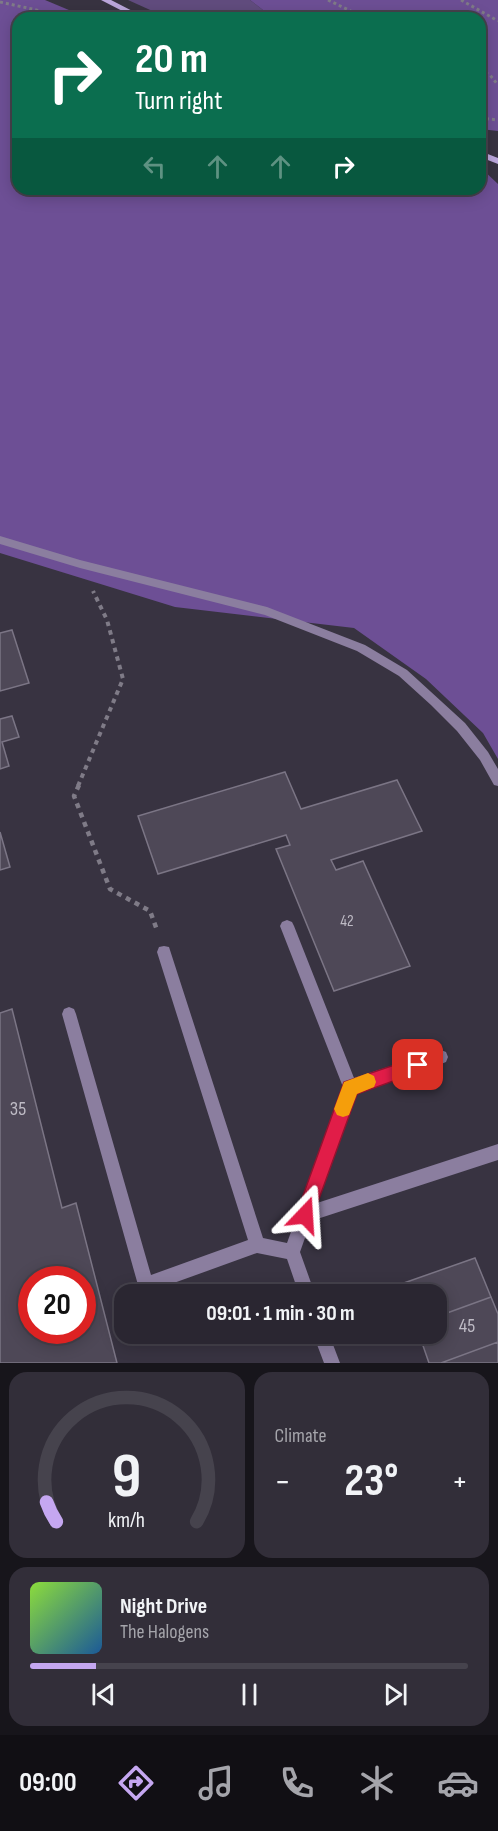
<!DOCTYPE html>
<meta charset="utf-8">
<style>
body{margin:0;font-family:"Sofia Sans Condensed",sans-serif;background:#322e39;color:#f1f3f6;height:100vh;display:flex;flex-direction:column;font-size:22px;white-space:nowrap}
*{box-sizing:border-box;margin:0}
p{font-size:20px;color:#a5a5ab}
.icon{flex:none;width:33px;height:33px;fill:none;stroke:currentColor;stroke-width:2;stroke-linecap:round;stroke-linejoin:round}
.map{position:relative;height:1363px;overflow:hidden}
.details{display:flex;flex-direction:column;gap:9px;padding:9px;background:#17151b;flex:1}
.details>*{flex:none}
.top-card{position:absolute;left:12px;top:12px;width:474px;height:183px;border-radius:18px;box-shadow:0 3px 15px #0003,0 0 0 2px #46434d;background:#0b6e4f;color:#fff;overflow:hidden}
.speed{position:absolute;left:18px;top:1266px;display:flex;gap:12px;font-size:30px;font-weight:700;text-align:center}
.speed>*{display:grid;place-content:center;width:78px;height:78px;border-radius:50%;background:#2a2631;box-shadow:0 3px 15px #0003,0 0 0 2px #46434d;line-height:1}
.speed .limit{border:9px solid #d22;background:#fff;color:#111}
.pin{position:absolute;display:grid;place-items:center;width:51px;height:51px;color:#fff;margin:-26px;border-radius:12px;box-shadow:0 3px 9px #0006}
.me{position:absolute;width:66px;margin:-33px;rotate:20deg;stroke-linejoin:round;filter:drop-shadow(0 0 4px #0008)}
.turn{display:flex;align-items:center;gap:21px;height:126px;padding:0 24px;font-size:27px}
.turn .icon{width:78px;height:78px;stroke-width:2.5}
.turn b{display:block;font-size:42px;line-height:51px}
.lanes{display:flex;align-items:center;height:57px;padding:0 24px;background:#0003;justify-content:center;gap:30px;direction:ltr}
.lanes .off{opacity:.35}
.big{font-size:45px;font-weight:700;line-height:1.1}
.details .tile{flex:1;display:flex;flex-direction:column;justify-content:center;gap:9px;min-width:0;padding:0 21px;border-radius:18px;background:#322e39}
.details .dial{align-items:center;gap:0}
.dial svg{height:156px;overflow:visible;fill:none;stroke:#46434d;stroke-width:7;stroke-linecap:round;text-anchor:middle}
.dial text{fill:#f1f3f6;stroke:none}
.song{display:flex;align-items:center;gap:18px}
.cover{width:72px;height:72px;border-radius:9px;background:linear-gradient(135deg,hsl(90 70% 55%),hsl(210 70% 35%))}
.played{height:6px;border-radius:3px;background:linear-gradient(90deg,#c5a7f1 15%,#46434d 15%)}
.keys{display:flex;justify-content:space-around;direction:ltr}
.heat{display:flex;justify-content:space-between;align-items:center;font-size:33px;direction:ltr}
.details .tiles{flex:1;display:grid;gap:9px;grid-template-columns:1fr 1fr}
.tile:last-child{grid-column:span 2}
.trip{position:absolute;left:114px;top:1284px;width:333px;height:60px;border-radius:18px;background:#2a2631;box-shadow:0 3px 15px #0003,0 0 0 2px #46434d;font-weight:700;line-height:60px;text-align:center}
.tab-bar{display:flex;height:96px;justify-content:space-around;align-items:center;background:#110f14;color:#a5a5ab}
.tab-bar .icon{width:42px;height:42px}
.tab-bar .selected{color:#c5a7f1}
.tab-bar b{font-size:27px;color:#f1f3f6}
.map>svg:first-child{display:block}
.green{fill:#614c7e}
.forest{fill:#6d4f95}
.building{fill:#4e4857;stroke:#7b7585;stroke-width:1.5;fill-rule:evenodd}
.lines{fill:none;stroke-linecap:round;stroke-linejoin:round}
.path-far2{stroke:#7f7b87;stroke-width:3;stroke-dasharray:3 3;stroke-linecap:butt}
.path-far1{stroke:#7f7b87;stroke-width:4;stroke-dasharray:4.5 4.5;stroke-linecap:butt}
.path{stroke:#7f7b87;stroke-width:4.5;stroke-dasharray:5 5;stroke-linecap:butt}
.lane{fill:#8b7e9f;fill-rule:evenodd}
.secondary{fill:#bba6db;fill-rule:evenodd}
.route{fill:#e11d48;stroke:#92132f;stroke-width:1.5}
.slow{fill:#f59e0b}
.labels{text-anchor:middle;stroke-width:6;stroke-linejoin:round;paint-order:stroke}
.number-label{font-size:16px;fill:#bebbc5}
.near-number-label{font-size:20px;fill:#bebbc5}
</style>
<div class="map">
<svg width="498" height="1363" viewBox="0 0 498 1363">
<rect width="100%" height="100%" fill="#383341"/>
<path class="green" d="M 128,0 L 250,0 L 263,10 L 251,18 L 168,18 Z"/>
<path class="forest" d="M 0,0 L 45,0 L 88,18 L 18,18 L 18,189 L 480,189 L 480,167 L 498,184 L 498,759 L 483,733 L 426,679 L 354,628 L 175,607 L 0,553 Z
M 250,0 L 498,0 L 498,131 L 480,129 L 480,18 L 251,18 L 263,10 Z"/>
<path class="building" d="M 12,630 L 29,683 L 0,691 L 0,633 Z
M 12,716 L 19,737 L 2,742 L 9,766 L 0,769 L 0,719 Z
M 285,772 L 301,809 L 397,780 L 422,831 L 331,860 L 336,870 L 363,861 L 410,966 L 334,991 L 276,849 L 290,845 L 286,835 L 158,874 L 138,816 Z
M 0,832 L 10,867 L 0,870 Z
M 12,1009 L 62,1208 L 76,1203 L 117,1363 L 0,1363 L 0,1013 ZM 32,1280 L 82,1280 L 82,1330 L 32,1330 Z
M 475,1258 L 491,1297 L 436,1317 L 436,1294 L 405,1294 L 401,1284 Z
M 491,1297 L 498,1314 L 498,1342 L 441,1363 L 429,1363 L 419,1334 L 436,1334 L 436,1317 Z
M 498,1342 L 498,1363 L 441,1363 Z"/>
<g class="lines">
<path class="path-far2" d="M 328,0 L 365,18
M 461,0 L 498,21
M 0,2 L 41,11 L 53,18
M 480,70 L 490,75 L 498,85
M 480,118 L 498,120"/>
<path class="path-far1" d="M 78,786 L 123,679 L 107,620 L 93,591"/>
<path class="path" d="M 79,785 L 74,796 L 110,889 L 150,911 L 157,930"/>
<path class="lane" d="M 0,536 L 80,560 L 267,607 L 365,645 L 407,670 L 465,723 L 488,752 L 498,769 L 498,786 L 494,785 L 480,760 L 457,731 L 431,705 L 399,676 L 357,651 L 265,615 L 80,568 L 0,544 Z
M 287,920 L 292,922 L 294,926 L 354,1078 L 441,1050 L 446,1052 L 448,1057 L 446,1062 L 441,1064 L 355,1092 L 317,1203 L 498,1144 L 498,1160 L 311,1221 L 300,1252 L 315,1294 L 299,1294 L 287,1259 L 257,1253 L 146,1293 L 140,1291 L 138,1285 L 62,1014 L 64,1009 L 69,1007 L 74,1009 L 76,1014 L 151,1275 L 248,1240 L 157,952 L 159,947 L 164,946 L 169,947 L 263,1238 L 287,1243 L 343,1087 L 280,926 L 282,922 Z
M 313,1334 L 329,1334 L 340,1363 L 324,1363 Z"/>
<path class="secondary" d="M 101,0 L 111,0 L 146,18 L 136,18 Z
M 480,151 L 498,158 L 498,164 L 480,157 Z"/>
</g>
<path class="route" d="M 418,1057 L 424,1059 L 426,1065 L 424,1070 L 357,1094 L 311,1221 L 305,1223 L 299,1221 L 296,1215 L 344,1082 Z"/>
<path class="slow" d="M 368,1073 L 374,1076 L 376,1082 L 374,1087 L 357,1094 L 349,1115 L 343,1117 L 337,1115 L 334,1109 L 344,1082 Z"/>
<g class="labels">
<g class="number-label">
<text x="347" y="926">42</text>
</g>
<g class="near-number-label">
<text x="18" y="1115">35</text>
<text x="467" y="1332">45</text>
</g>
</g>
</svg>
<div class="speed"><div class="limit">20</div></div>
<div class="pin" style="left:418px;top:1065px;background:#d93025"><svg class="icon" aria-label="arrive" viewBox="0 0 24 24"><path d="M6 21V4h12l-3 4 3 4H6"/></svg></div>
<svg class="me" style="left:305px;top:1215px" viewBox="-20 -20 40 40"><path d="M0-17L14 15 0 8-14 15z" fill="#e11d48" stroke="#fff" stroke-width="4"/></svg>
<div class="trip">09:01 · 1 min · 30 m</div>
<div class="top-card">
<div class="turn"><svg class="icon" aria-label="right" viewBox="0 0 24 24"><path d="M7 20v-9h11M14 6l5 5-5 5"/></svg><div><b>20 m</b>Turn right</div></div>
<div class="lanes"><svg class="icon off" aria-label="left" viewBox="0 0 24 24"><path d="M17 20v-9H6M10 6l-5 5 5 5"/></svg><svg class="icon off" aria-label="ahead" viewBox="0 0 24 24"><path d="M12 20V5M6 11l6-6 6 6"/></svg><svg class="icon off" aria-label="ahead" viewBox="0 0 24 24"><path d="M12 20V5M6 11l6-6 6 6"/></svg><svg class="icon" aria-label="right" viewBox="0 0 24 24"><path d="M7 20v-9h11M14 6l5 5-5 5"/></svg></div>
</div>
</div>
<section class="details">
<div class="tiles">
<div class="tile dial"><svg viewBox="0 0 100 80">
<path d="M14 69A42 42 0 1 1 86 69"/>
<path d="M14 69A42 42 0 0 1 9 59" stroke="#c5a7f1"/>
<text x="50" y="56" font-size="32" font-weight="700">9</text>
<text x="50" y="72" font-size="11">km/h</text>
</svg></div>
<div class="tile"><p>Climate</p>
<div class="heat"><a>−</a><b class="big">23°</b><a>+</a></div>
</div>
<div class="tile">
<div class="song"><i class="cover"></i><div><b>Night Drive</b><p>The Halogens</p></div></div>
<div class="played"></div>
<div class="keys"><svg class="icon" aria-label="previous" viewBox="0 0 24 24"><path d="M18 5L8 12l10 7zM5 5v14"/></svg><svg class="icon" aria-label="pause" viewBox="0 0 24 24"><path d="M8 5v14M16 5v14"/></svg><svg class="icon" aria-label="next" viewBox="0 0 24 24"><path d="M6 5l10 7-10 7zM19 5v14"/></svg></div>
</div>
</div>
</section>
<nav class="tab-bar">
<b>09:00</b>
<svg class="icon selected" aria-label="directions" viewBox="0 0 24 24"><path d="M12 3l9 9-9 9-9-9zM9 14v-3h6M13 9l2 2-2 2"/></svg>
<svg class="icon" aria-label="music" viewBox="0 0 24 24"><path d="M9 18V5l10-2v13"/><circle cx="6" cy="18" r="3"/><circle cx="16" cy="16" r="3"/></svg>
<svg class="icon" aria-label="phone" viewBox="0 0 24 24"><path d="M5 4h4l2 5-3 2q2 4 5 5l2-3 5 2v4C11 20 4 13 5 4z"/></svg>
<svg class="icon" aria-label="climate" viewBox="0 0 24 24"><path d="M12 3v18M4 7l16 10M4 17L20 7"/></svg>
<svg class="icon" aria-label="car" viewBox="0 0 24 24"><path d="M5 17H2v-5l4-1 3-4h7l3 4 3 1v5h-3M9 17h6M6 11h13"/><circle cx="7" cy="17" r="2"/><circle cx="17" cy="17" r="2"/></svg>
</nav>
